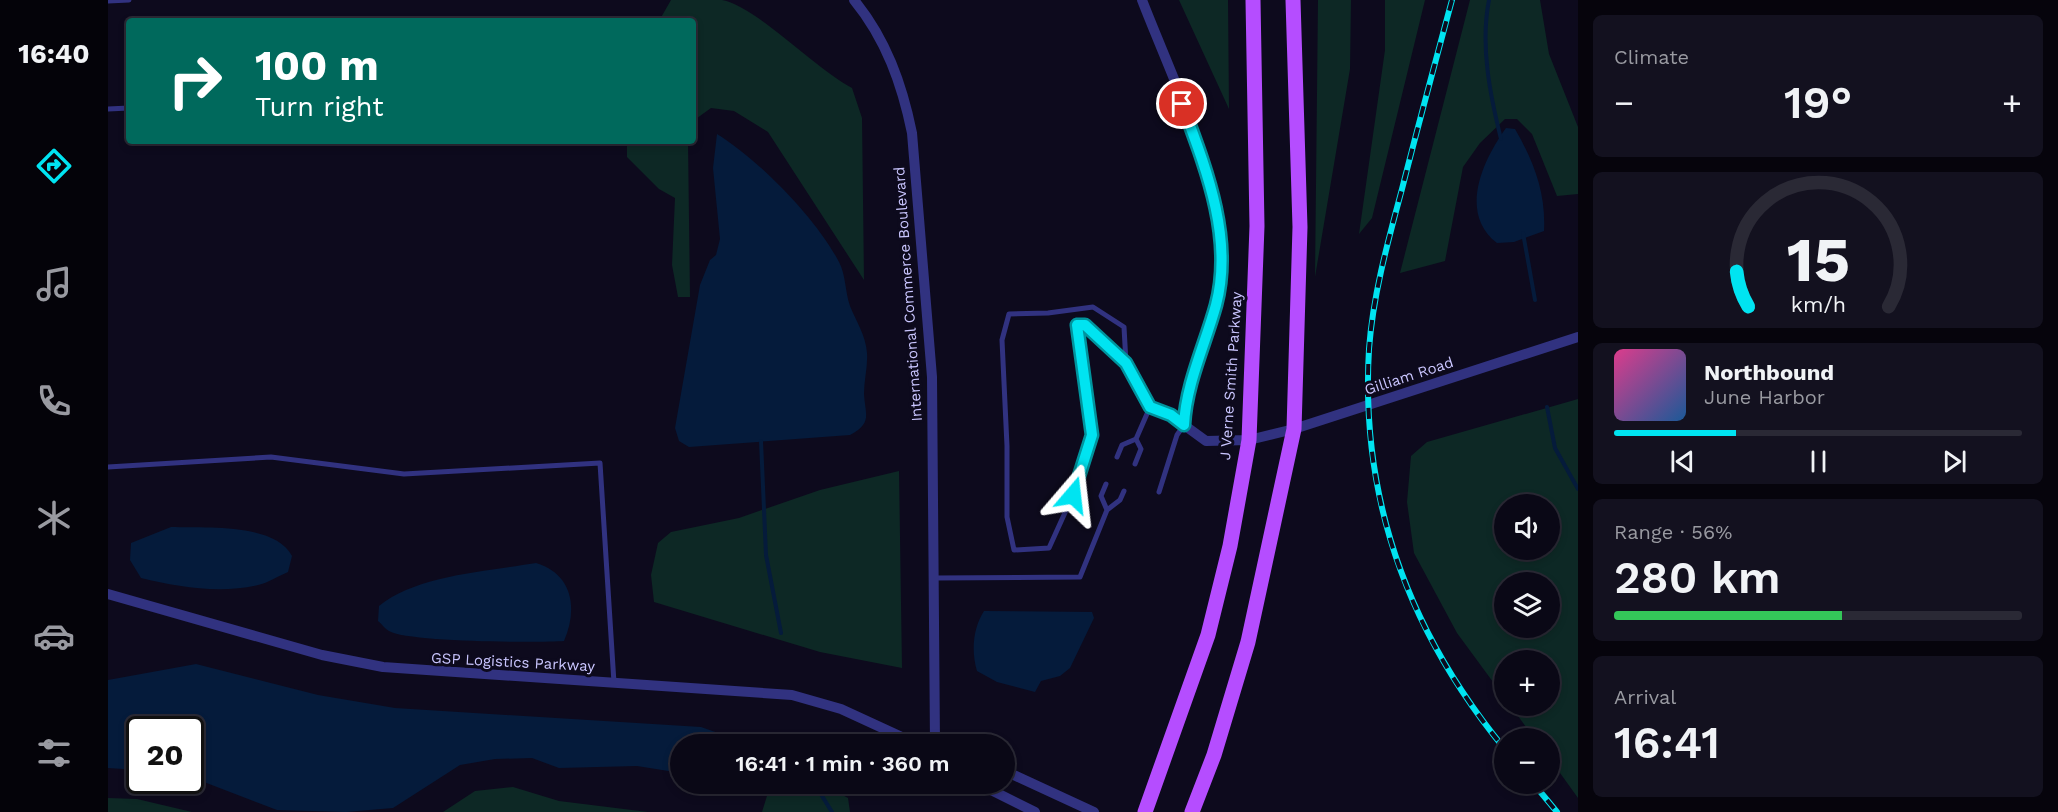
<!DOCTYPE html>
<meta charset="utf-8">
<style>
body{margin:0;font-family:"Work Sans",sans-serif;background:#13111f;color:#f1f3f6;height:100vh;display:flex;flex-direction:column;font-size:22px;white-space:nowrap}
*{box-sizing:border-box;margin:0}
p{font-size:20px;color:#999aa1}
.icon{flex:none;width:33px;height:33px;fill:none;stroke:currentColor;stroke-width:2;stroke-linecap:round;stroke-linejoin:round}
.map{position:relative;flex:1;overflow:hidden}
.side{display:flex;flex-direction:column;gap:15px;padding:15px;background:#06040c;width:480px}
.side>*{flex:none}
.hud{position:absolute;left:18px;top:18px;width:570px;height:126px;border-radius:6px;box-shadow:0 3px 9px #0003,0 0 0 2px #2a2935;background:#00695c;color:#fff;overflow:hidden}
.buttons{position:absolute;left:1386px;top:494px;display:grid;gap:12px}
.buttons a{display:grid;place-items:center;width:66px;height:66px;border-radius:50%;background:#0a0816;box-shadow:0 3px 9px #0003,0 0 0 2px #2a2935;font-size:30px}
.speed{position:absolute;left:18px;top:716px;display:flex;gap:12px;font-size:30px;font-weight:700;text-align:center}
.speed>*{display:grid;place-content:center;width:78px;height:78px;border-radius:50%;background:#0a0816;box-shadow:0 3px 9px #0003,0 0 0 2px #2a2935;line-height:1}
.speed .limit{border:3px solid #111;border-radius:9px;background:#fff;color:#111}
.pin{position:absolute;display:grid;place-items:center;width:51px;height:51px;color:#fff;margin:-26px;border:3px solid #fff;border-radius:50%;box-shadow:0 2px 6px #0007}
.me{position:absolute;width:66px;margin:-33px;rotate:17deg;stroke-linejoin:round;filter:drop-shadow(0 0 4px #0008)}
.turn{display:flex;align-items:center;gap:21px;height:126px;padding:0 30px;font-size:27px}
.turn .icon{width:78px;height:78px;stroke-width:2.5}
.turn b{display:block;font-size:42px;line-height:51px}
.big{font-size:45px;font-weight:600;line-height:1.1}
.side .widget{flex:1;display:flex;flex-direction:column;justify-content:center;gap:9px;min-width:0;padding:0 21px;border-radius:9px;background:#13111f}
.side .dial{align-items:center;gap:0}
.dial svg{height:156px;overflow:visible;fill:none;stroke:#2a2935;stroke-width:7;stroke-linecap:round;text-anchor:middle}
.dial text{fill:#f1f3f6;stroke:none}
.song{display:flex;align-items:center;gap:18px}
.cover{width:72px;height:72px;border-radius:9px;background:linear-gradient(135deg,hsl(330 70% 55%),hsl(210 70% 35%))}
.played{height:6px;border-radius:3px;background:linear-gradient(90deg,#00e4f1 30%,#2a2935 30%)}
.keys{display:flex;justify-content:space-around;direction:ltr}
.heat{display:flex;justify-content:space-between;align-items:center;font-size:33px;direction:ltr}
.charge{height:9px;border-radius:4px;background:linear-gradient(90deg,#34c759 56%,#2a2935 0)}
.trip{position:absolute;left:562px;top:734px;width:345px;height:60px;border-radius:30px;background:#0a0816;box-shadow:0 3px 9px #0003,0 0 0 2px #2a2935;font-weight:600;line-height:60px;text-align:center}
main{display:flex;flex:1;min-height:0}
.dock{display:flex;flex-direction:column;width:108px;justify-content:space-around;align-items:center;background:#040309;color:#999aa1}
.dock .icon{width:42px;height:42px}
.dock .current{color:#00e4f1}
.dock b{font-size:27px;color:#f1f3f6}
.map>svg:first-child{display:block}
.green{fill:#0d2825;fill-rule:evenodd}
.water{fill:#051b3b}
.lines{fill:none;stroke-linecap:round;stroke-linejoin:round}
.stream{stroke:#051b3b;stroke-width:4}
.service{stroke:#313280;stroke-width:5}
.minor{stroke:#313280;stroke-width:10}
.primary{stroke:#b54dff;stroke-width:15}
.rail-casing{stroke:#00e4f1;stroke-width:6}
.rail{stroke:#0d0a1d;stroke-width:4;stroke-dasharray:11;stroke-linecap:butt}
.route-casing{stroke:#00949d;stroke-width:15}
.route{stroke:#00e4f1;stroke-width:10}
.labels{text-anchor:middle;stroke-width:6;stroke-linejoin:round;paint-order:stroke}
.street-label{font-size:15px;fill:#cac6ff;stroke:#0d0a1d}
</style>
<main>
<nav class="dock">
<b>16:40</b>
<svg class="icon current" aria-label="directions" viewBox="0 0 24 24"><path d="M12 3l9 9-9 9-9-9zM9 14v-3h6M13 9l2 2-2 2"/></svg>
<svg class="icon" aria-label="music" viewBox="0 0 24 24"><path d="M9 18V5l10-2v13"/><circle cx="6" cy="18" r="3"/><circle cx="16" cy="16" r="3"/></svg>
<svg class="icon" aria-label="phone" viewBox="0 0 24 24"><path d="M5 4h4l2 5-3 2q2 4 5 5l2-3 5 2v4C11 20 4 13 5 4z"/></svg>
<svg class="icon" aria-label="climate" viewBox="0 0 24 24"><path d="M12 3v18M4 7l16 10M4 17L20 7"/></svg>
<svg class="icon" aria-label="car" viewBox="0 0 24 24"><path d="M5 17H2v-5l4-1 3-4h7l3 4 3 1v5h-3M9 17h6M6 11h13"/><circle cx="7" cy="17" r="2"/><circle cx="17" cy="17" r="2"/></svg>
<svg class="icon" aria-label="filters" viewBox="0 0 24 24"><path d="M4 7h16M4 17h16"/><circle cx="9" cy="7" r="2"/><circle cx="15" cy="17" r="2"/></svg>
</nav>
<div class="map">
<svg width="1470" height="812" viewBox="0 0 1470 812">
<rect width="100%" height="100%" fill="#0d0a1d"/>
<path class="green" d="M 563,0 C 579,0 598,0 614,0 C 648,6 707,69 744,88 L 754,118 L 756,280 L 660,132 L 626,111 L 603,108 L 585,121 L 585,21 L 551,21 Z
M 1071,0 L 1120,0 L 1121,109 Z
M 1210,0 L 1243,0 L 1242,69 L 1207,277 Z
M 1277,0 L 1317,0 L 1264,218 L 1251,234 L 1277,50 Z
M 1362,0 L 1432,0 L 1441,54 L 1470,127 L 1470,194 L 1449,196 L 1424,134 L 1409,119 L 1397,119 L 1372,143 L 1355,167 L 1337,261 L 1292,273 Z
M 519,141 L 580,141 L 582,297 L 570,297 L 564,265 L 567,198 L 551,189 L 519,157 Z
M 1470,399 L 1470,798 L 1442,759 L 1442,738 L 1426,738 L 1402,705 L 1442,705 L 1442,660 L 1396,660 L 1396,697 L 1349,633 L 1306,553 L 1299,502 L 1303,456 L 1319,442 ZM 1396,504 L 1442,504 L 1442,549 L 1396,549 ZM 1396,582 L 1442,582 L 1442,627 L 1396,627 Z
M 791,471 L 794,668 L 712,652 L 546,602 L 543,575 L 550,543 L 563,532 L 631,518 L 712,490 Z
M 663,783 L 712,783 L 740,798 L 742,812 L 654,812 Z
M 405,787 L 451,801 L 540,812 L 335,812 L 367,791 Z
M 0,798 L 29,799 L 84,812 L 0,812 Z"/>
<path class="water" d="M 1398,128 L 1407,129 C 1426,162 1438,193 1436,231 L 1406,242 L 1389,243 C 1350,213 1375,160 1398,128 Z
M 609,134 C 651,160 708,218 731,262 C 738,275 737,292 742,306 C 748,321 758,336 759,353 C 760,366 756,380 756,394 C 757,414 765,423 742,435 L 581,447 L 571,441 L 567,428 L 592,285 L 602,260 L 608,255 L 612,239 L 605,168 Z
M 63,527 C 97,528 167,523 184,556 L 180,572 C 170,576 160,583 150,585 C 112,594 70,587 33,578 L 22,560 L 23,543 Z
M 428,563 C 465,574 470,609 456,641 C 430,643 298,642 281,631 C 277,629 274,624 270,621 L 271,606 C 308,575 381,571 428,563 Z
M 876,611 L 984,612 L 986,618 L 962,668 L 952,676 L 933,681 L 927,692 L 889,682 L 869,671 C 863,651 865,628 876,611 Z
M 88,664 L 210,695 L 287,708 L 593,727 L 613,734 L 617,744 L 573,744 L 573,773 L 529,766 L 451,768 L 424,758 L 387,759 L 352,765 L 285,808 L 238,812 L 169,810 L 83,777 L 82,729 L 32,729 L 31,770 L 0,768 L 0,680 Z"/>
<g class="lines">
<path class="stream" d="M 1381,0 C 1372,45 1382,95 1393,139
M 1415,233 L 1427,300
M 1439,407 L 1447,448 L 1470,489
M 653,441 L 658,555 L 673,633
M 706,783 L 724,812"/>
<path class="service" d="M 0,1 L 21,0
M 0,109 L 21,108
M 1042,407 L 1063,415 L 1076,425 L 1069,435 L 1051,492
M 1009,457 L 1014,445 L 1028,439 L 1042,407 L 1018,363 L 1016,327 L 985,307 L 940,313 L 901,314 L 894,340 L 899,446 L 899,517 L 906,550 L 941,548 L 965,495 L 984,435 L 969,325 L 977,325 L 1018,363
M 1027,464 L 1033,449 L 1028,439
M 0,467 L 163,457 L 296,474 L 492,463 L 506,683
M 998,484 L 993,496 L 999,510
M 827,578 L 972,577 L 999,510 L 1012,500 L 1016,491"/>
<path class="minor" d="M 746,0 C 778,39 794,84 804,133 L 824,377 L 827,744
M 1034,0 C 1068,88 1122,193 1111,288 C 1105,336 1078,378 1076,425 L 1098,441 L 1141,440 L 1186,429 L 1470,337
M 0,594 L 214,655 L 275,667 L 684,695 L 733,709 L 809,744
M 897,771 L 986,812
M 869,783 L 927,812"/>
<path class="primary" d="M 1037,812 L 1100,635 L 1122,546 L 1141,440 L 1149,226 L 1145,0
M 1084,812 L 1106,755 L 1140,642 L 1186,429 L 1192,227 L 1185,0"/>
<defs>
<path id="rail" d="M 1344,0 C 1327,63 1310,126 1294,189 C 1280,241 1265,295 1261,349 C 1252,501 1301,632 1396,748
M 1425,783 L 1449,812"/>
</defs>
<use href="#rail" class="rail-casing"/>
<use href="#rail" class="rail"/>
</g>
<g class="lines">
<defs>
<path id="route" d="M 965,495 L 984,435 L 969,325 L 977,325 L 1018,363 L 1042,407 L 1063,415 L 1076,425 C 1078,384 1097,345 1108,305 C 1126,237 1097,166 1074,104"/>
</defs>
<use href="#route" class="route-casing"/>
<use href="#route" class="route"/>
</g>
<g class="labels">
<g class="street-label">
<text transform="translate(800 294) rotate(-94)" y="5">International Commerce Boulevard</text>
<text transform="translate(1123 376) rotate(-86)" y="5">J Verne Smith Parkway</text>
<text transform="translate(1301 376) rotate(-18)" y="5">Gilliam Road</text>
<text transform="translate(405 662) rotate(3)" y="5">GSP Logistics Parkway</text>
</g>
</g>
</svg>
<div class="buttons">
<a><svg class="icon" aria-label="sound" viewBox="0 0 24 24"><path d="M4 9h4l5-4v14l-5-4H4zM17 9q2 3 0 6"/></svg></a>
<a><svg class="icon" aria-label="layers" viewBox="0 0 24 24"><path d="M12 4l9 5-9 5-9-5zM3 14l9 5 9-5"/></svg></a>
<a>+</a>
<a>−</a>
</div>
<div class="speed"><div class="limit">20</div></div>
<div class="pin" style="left:1074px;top:104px;background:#d93025"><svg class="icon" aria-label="arrive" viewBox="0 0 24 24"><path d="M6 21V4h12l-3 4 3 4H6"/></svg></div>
<svg class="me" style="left:965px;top:495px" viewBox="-20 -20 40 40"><path d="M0-17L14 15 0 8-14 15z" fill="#00e4f1" stroke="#fff" stroke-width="4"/></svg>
<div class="trip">16:41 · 1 min · 360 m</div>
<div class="hud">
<div class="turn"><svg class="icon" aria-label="right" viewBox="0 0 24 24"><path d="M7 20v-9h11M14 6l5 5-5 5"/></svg><div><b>100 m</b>Turn right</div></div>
</div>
</div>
<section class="side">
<div class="widget"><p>Climate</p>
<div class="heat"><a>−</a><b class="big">19°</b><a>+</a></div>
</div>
<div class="widget dial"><svg viewBox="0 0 100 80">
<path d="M14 69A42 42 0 1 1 86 69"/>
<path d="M14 69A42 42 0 0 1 8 51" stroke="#00e4f1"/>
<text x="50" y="56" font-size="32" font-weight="700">15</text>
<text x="50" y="72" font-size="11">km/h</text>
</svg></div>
<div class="widget">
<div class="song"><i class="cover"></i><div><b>Northbound</b><p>June Harbor</p></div></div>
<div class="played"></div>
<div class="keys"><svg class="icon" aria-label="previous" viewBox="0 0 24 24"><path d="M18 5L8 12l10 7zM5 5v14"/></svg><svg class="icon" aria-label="pause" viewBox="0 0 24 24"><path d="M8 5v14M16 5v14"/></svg><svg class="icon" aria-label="next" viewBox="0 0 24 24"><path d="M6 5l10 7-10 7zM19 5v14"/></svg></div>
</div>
<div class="widget"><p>Range · 56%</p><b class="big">280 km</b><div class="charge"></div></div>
<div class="widget"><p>Arrival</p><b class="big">16:41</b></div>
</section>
</main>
